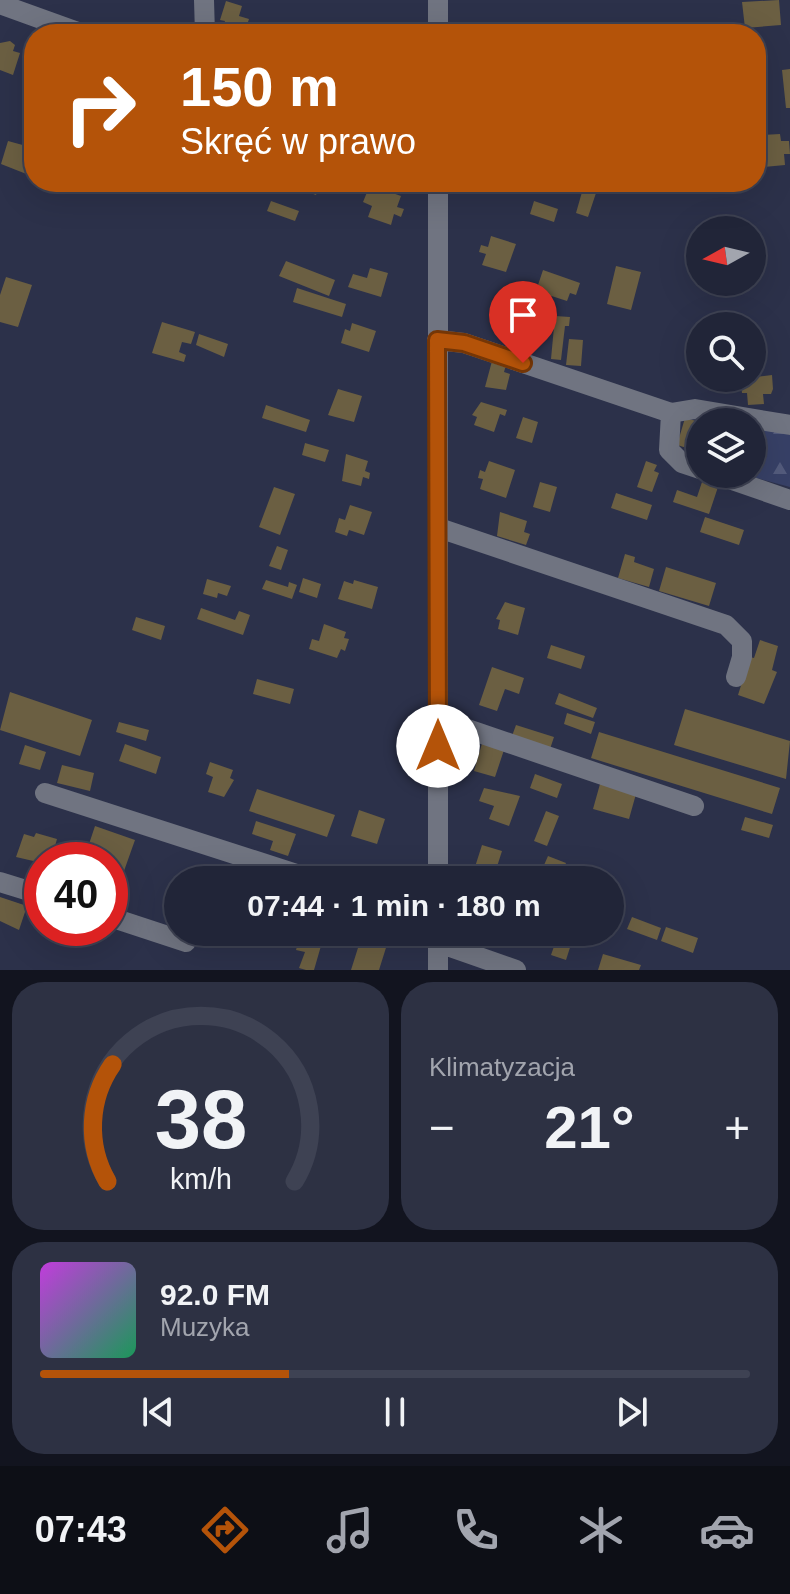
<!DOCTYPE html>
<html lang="pl">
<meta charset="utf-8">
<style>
body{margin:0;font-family:Helvetica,sans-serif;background:#2d3143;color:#f1f3f6;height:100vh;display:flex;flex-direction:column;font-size:30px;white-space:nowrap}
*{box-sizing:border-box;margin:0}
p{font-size:26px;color:#a2a5ae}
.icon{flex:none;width:44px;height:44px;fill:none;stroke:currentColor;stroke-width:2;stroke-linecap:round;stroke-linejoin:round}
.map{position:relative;height:970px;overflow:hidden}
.side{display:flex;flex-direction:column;gap:12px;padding:12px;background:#12141f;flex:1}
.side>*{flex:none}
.hud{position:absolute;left:24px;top:24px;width:742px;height:168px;border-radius:32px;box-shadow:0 8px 32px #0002,0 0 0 2px #3e4253;background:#b45309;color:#fff;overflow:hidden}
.needle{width:52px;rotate:262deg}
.fabs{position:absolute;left:686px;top:216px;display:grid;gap:16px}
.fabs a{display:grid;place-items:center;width:80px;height:80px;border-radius:50%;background:#212538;box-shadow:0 8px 32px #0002,0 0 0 2px #3e4253;font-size:40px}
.speed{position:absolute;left:24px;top:842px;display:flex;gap:16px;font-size:40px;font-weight:700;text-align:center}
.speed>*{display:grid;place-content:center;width:104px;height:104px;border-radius:50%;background:#212538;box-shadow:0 8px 32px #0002,0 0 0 2px #3e4253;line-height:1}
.speed .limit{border:12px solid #d22;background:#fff;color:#111}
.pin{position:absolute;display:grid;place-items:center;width:68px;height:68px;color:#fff;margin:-82px -34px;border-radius:50% 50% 50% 0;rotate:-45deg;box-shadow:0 0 8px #0007}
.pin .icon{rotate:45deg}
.me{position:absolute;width:88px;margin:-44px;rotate:0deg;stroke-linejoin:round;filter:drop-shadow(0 0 6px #0008)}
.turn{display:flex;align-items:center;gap:28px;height:168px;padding:0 24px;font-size:36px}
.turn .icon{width:104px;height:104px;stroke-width:2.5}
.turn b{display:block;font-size:56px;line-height:68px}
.big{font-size:60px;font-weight:700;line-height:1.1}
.side .widget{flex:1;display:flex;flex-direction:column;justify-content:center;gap:12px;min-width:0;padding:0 28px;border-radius:32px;background:#2d3143}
.side .dial{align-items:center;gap:0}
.dial svg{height:208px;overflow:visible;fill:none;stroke:#3e4253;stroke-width:7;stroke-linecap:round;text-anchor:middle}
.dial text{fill:#f1f3f6;stroke:none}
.song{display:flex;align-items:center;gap:24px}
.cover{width:96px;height:96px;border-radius:12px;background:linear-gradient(135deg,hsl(290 70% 55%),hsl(150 70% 35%))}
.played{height:8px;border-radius:4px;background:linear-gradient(90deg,#b45309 35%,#3e4253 35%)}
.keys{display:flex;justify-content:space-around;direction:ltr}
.heat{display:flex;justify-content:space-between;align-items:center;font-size:44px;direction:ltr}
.side .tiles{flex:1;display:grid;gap:12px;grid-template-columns:1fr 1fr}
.widget:last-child{grid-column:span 2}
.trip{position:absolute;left:164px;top:866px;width:460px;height:80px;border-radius:40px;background:#212538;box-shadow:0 8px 32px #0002,0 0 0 2px #3e4253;font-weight:700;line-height:80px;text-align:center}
.tabs{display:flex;height:128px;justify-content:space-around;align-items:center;background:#0d0f16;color:#a2a5ae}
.tabs .icon{width:56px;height:56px}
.tabs .selected{color:#b45309}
.tabs b{font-size:36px;color:#f1f3f6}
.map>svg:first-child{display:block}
.forest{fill:url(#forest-firs)}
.building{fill:#6b5f42}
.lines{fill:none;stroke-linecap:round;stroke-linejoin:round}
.minor{stroke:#707481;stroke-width:20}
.route-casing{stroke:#753606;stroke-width:20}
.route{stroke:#b45309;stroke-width:14}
</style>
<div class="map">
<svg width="790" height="970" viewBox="0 0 790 970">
<defs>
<pattern id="forest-firs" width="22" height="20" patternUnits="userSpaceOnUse" patternTransform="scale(2)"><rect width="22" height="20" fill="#374066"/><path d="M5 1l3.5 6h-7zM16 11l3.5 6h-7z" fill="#535b7c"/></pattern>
</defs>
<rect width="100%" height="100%" fill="#2c314a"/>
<path class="forest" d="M 752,425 L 790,435 L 790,487 L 741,474 L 752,474 Z"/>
<path class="building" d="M 779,0 L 781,25 L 745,28 L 742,2 Z
M 226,1 L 242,6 L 239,16 L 249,19 L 244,34 L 221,34 L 225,21 L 220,20 Z
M 10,41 L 15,45 L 13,51 L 20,53 L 13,75 L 0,70 L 0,43 Z
M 790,69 L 790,108 L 786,108 L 782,70 Z
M 780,134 L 781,141 L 789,141 L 790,154 L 784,154 L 785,165 L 764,167 L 764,163 L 756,163 L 756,140 L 762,140 L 762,135 Z
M 8,141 L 30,147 L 29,151 L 34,152 L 34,177 L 1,164 Z
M 280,182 L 321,182 L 316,195 Z
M 480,182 L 512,182 L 508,194 L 479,185 Z
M 578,182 L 598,187 L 588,217 L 576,213 L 582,192 L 575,190 Z
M 370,185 L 401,196 L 397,207 L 404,209 L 401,217 L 394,214 L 391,225 L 368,217 L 372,206 L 363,202 Z
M 271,201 L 299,211 L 295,221 L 267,211 Z
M 534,201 L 558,209 L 554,222 L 530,214 Z
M 491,236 L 516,244 L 506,272 L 482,265 L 486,254 L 479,252 L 481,245 L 488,247 Z
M 286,261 L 335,280 L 329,296 L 279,276 Z
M 616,266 L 641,272 L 631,310 L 607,304 Z
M 370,268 L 388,273 L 381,297 L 348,287 L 353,274 L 367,278 Z
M 543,270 L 580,283 L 576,295 L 570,293 L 567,301 L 536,291 Z
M 6,277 L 32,285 L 18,327 L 0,322 L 0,295 Z
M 297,288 L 346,304 L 342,317 L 293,302 Z
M 521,310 L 526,311 L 524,338 L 500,336 L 501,329 L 495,328 L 496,317 L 502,318 L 502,313 L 521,314 Z
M 555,316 L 570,317 L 569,326 L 565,326 L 561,360 L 551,359 Z
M 162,322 L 195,332 L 191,344 L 182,342 L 179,352 L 186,355 L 184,362 L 152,353 Z
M 352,323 L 376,331 L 369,352 L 341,343 L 345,329 L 350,331 Z
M 199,334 L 228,344 L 224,357 L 196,345 Z
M 569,339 L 583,340 L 581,366 L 566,365 Z
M 492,361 L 506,365 L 504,372 L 510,374 L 506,390 L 485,387 Z
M 772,375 L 773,389 L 771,394 L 763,394 L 764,404 L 748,405 L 747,393 L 742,393 L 741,385 L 746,384 L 746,378 Z
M 338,389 L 362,396 L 354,422 L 328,415 Z
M 481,402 L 507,410 L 505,416 L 500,414 L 494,432 L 474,425 L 477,417 L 472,415 Z
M 266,405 L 310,420 L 306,432 L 262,418 Z
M 523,417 L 538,422 L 532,443 L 516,438 Z
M 685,418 L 700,422 L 700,452 L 677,445 Z
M 305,443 L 329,450 L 325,462 L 302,455 Z
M 346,454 L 368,461 L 365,471 L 370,473 L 369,479 L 363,477 L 361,486 L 342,481 Z
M 489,461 L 515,470 L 506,498 L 480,489 L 483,479 L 478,478 L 480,470 L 485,472 Z
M 646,461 L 657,465 L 654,471 L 659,473 L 652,492 L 637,487 Z
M 704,476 L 720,481 L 709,514 L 673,502 L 677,490 L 697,497 Z
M 540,482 L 557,487 L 550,512 L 533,507 Z
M 274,487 L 295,494 L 280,535 L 259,527 Z
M 616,493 L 652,505 L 647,520 L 611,508 Z
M 350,505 L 372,512 L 364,535 L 349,530 L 347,536 L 335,532 L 339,518 L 345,520 Z
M 500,512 L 527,521 L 524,532 L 530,534 L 526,545 L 497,536 Z
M 705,517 L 744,530 L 739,545 L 700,532 Z
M 277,546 L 288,550 L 281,570 L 269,566 Z
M 625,554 L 635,557 L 634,562 L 654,569 L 649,587 L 618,578 Z
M 666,567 L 716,583 L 709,606 L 659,591 Z
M 303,578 L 321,584 L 317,598 L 299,592 Z
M 207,579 L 231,586 L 227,596 L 218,593 L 217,598 L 203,594 Z
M 266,580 L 288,587 L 289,582 L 297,585 L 292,599 L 262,589 Z
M 354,580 L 378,587 L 372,609 L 338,599 L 344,581 L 353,584 Z
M 505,602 L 525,608 L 518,635 L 498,629 L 500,620 L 496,619 Z
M 201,608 L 235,620 L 239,611 L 250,615 L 243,635 L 197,619 Z
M 136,617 L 165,626 L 161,640 L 132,630 Z
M 324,624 L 346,632 L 344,638 L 349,639 L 345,651 L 341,649 L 337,658 L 309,649 L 312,639 L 319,641 Z
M 760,640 L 778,646 L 772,670 L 777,672 L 764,704 L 738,695 L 750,657 L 754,658 Z
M 551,645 L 585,656 L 581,669 L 547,658 Z
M 492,667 L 524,678 L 519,694 L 505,689 L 497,711 L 479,705 Z
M 257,679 L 294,689 L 290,704 L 253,694 Z
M 10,692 L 92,720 L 80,756 L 0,730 Z
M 559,693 L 597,708 L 593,718 L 555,704 Z
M 685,709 L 790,741 L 786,779 L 674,745 Z
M 567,713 L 595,722 L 591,734 L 564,724 Z
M 119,722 L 149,730 L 146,741 L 116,732 Z
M 516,725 L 554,737 L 550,749 L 512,736 Z
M 599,732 L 780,788 L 772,814 L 591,758 Z
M 483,740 L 505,747 L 495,777 L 474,771 Z
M 125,744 L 161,757 L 156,774 L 119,761 Z
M 25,745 L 46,752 L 40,770 L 19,764 Z
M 210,762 L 233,770 L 230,778 L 234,780 L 224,797 L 208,792 L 213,777 L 206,774 Z
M 62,765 L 94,773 L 90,791 L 57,783 Z
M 535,774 L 562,784 L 557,798 L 530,788 Z
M 600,784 L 636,794 L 629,819 L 593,809 Z
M 484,788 L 520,796 L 509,826 L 489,819 L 494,806 L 479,801 Z
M 257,789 L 335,815 L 327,837 L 249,811 Z
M 359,810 L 385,819 L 377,844 L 351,836 Z
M 546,811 L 559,816 L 547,846 L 534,841 Z
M 745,817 L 773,825 L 769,838 L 741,830 Z
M 256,821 L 296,834 L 288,856 L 270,850 L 273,841 L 252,834 Z
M 95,826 L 135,840 L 119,885 L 110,881 L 110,860 L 96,860 L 98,854 L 87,850 Z
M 36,833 L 57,839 L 51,860 L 42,863 L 16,857 L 24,834 L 34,837 Z
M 482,845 L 502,851 L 494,876 L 474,870 Z
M 548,856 L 566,863 L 559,879 L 541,872 Z
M 0,897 L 27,906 L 19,930 L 0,921 Z
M 632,917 L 661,928 L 657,940 L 627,929 Z
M 666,927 L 698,938 L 693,953 L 661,941 Z
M 311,932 L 325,932 L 314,970 L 306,970 L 299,968 L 305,952 L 296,950 L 301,933 L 310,936 Z
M 363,932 L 390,935 L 379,970 L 351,970 Z
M 479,932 L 500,932 L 498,947 L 477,943 Z
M 559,932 L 575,932 L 566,960 L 551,955 Z
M 603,954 L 641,965 L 639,970 L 598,970 Z"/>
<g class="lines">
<path class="minor" d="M 204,0 L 205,34
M 0,4 L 83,34
M 438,34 L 438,0
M 438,182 L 438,880
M 437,340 L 464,343 L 671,413 L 695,409 L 790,425
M 671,413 L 669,450 L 682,463 L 700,469
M 715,474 L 790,500
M 439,528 L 726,625 L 742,641 L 742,657 L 736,677
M 438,719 L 694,806
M 45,793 L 315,880
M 0,882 L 42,895
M 110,917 L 186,942
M 439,943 L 516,970
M 438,970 L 438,934"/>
</g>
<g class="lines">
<defs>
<path id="route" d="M 438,746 L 437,340 L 464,343 L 523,363"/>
</defs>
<use href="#route" class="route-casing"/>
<use href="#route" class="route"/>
</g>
</svg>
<div class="fabs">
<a><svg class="needle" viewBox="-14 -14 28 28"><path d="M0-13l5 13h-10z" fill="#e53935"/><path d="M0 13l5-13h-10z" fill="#a2a5ae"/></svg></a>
<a><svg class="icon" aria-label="search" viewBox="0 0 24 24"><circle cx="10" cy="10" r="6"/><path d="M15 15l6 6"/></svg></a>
<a><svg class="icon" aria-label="layers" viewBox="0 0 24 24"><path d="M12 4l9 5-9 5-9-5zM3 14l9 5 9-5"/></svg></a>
</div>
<div class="speed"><div class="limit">40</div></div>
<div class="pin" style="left:523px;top:363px;background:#d93025"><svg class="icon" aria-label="arrive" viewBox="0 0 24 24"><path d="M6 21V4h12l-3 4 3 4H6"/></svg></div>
<svg class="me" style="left:438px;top:746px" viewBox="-20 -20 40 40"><circle r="19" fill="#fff"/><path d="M0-13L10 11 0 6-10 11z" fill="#b45309"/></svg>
<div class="trip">07:44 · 1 min · 180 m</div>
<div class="hud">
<div class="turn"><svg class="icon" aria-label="right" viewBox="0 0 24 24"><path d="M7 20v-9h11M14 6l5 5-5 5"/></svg><div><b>150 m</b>Skręć w prawo</div></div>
</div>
</div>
<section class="side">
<div class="tiles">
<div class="widget dial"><svg viewBox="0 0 100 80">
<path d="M14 69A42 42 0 1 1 86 69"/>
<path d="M14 69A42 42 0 0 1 16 24" stroke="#b45309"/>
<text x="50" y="56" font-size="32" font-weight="700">38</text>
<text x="50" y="72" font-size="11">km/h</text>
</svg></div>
<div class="widget"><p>Klimatyzacja</p>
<div class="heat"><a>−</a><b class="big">21°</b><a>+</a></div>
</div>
<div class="widget">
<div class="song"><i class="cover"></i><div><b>92.0 FM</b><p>Muzyka</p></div></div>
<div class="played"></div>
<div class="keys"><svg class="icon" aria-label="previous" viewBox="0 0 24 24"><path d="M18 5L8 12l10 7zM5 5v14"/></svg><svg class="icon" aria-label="pause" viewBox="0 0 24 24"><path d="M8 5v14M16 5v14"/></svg><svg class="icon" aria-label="next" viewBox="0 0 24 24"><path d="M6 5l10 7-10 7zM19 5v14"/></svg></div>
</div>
</div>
</section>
<nav class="tabs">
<b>07:43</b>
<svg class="icon selected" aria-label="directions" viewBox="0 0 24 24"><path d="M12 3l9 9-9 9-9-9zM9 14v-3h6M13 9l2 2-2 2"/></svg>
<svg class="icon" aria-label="music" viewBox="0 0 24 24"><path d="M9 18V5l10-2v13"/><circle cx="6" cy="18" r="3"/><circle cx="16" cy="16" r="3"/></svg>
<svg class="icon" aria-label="phone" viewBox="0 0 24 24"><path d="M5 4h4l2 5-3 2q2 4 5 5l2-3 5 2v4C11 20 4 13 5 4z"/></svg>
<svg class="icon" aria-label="climate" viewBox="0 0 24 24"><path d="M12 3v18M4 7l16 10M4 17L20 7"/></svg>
<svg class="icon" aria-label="car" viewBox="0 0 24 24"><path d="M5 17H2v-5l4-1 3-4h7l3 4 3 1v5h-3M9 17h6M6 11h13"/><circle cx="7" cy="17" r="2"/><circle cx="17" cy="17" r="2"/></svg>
</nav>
